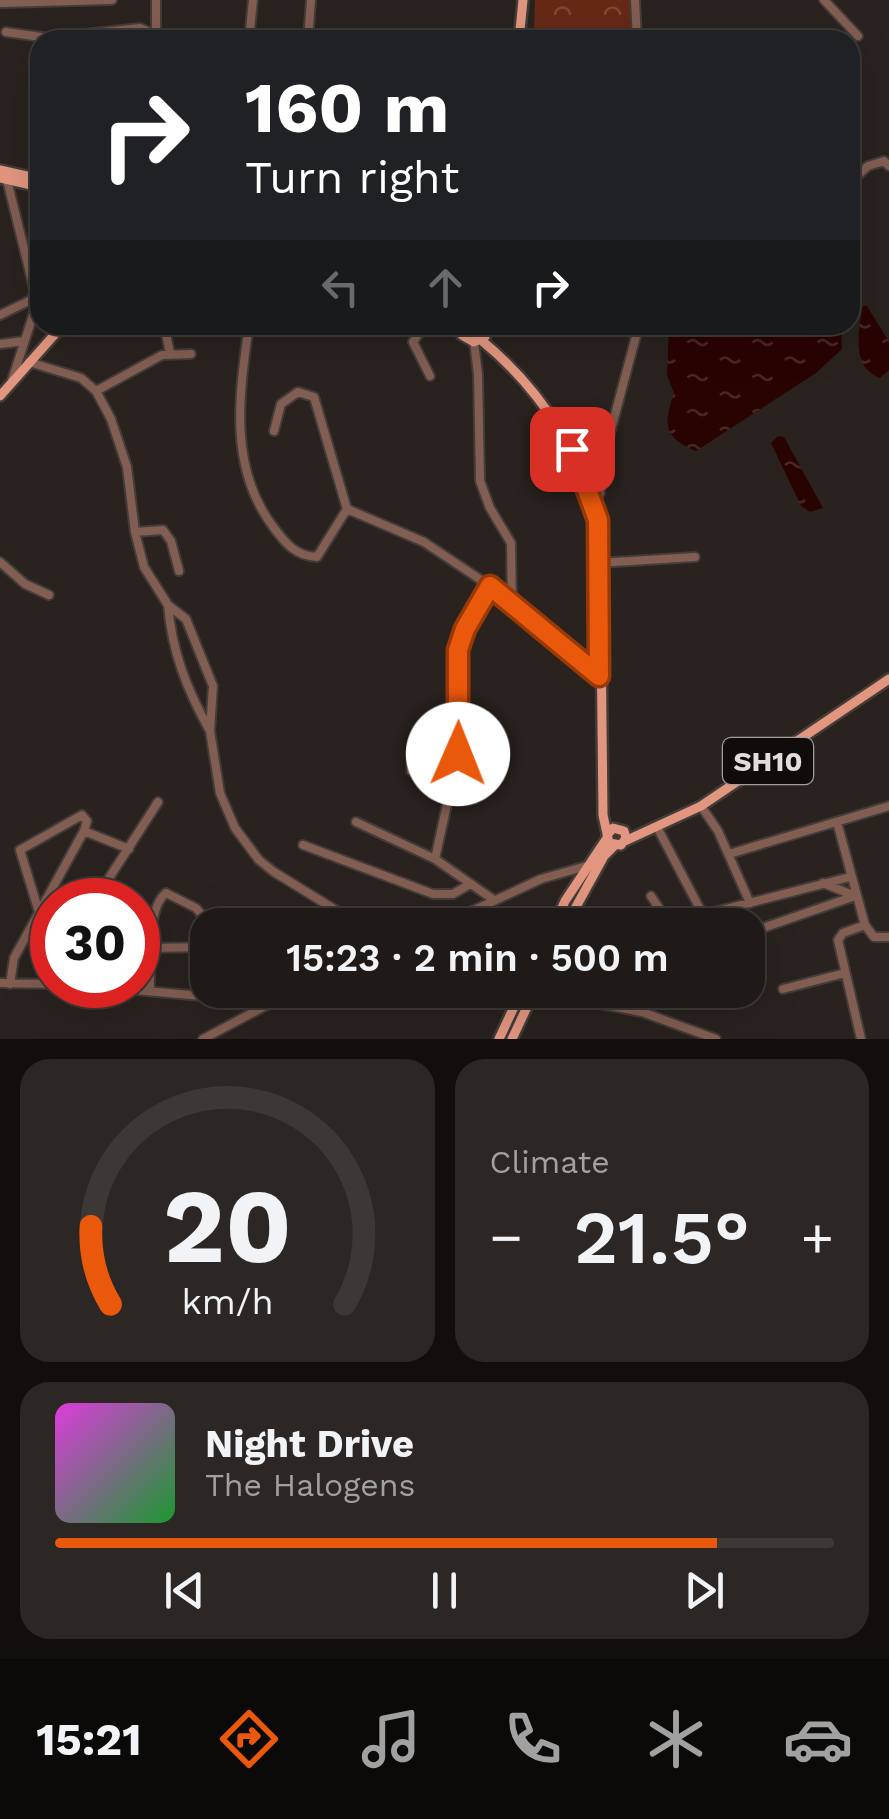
<!DOCTYPE html>
<meta charset="utf-8">
<style>
body{margin:0;font-family:"Work Sans",sans-serif;background:#2c2724;color:#f1f3f6;height:100vh;display:flex;flex-direction:column;font-size:38px;white-space:nowrap}
*{box-sizing:border-box;margin:0}
p{font-size:32px;color:#a1a1a1}
.icon{flex:none;width:55px;height:55px;fill:none;stroke:currentColor;stroke-width:2;stroke-linecap:round;stroke-linejoin:round}
.map{position:relative;height:1039px;overflow:hidden}
.sheet{display:flex;flex-direction:column;gap:20px;padding:20px;background:#110e0d;flex:1}
.sheet>*{flex:none}
.top-card{position:absolute;left:30px;top:30px;width:830px;height:305px;border-radius:30px;box-shadow:0 10px 40px #0002,0 0 0 2px #3c3836;background:#202124;color:#fff;overflow:hidden}
.speed{position:absolute;left:30px;top:878px;display:flex;gap:20px;font-size:50px;font-weight:700;text-align:center}
.speed>*{display:grid;place-content:center;width:130px;height:130px;border-radius:50%;background:#1f1a17;box-shadow:0 10px 40px #0002,0 0 0 2px #3c3836;line-height:1}
.speed .limit{border:15px solid #d22;background:#fff;color:#111}
.pin{position:absolute;display:grid;place-items:center;width:85px;height:85px;color:#fff;margin:-42px;border-radius:20px;box-shadow:0 5px 15px #0006}
.me{position:absolute;width:110px;margin:-55px;rotate:1deg;stroke-linejoin:round;filter:drop-shadow(0 0 8px #0008)}
.turn{display:flex;align-items:center;gap:35px;height:210px;padding:0 50px;font-size:45px}
.turn .icon{width:130px;height:130px;stroke-width:2.5}
.turn b{display:block;font-size:70px;line-height:85px}
.lanes{display:flex;align-items:center;height:95px;padding:0 50px;background:#0003;justify-content:center;gap:50px;direction:ltr}
.lanes .off{opacity:.35}
.big{font-size:75px;font-weight:600;line-height:1.1}
.sheet .tile{flex:1;display:flex;flex-direction:column;justify-content:center;gap:15px;min-width:0;padding:0 35px;border-radius:30px;background:#2c2724}
.sheet .dial{align-items:center;gap:0}
.dial svg{height:260px;overflow:visible;fill:none;stroke:#3c3836;stroke-width:7;stroke-linecap:round;text-anchor:middle}
.dial text{fill:#f1f3f6;stroke:none}
.song{display:flex;align-items:center;gap:30px}
.cover{width:120px;height:120px;border-radius:15px;background:linear-gradient(135deg,hsl(300 70% 55%),hsl(130 70% 35%))}
.played{height:10px;border-radius:5px;background:linear-gradient(90deg,#ea580c 85%,#3c3836 85%)}
.keys{display:flex;justify-content:space-around;direction:ltr}
.heat{display:flex;justify-content:space-between;align-items:center;font-size:55px;direction:ltr}
.sheet .tiles{flex:1;display:grid;gap:20px;grid-template-columns:1fr 1fr}
.tile:last-child{grid-column:span 2}
.trip{position:absolute;left:190px;top:908px;width:575px;height:100px;border-radius:30px;background:#1f1a17;box-shadow:0 10px 40px #0002,0 0 0 2px #3c3836;font-weight:600;line-height:100px;text-align:center}
.tab-bar{display:flex;height:160px;justify-content:space-around;align-items:center;background:#0c0a09;color:#a1a1a1}
.tab-bar .icon{width:70px;height:70px}
.tab-bar .active{color:#ea580c}
.tab-bar b{font-size:45px;color:#f1f3f6}
.map>svg:first-child{display:block}
.park{fill:url(#park-crowns)}
.water{fill:url(#water-ripples)}
.lines{fill:none;stroke-linecap:round;stroke-linejoin:round}
.minor-casing{stroke:#433c39;stroke-width:12}
.major-casing{stroke:#433c39;stroke-width:14}
.minor{stroke:#825d52;stroke-width:8}
.major{stroke:#e2967f;stroke-width:9}
.route-casing{stroke:#983908;stroke-width:25}
.route{stroke:#ea580c;stroke-width:18}
.labels{text-anchor:middle;stroke-width:10;stroke-linejoin:round;paint-order:stroke}
.shield{fill:#100c0b;stroke:#a49e9d;stroke-width:2.5}
.shield-label{font-size:28px;font-weight:bold;fill:#e3dddc}
</style>
<div class="map">
<svg width="889" height="1039" viewBox="0 0 889 1039">
<defs>
<pattern id="park-crowns" width="20" height="18" patternUnits="userSpaceOnUse" patternTransform="scale(2.5)"><rect width="20" height="18" fill="#652916"/><path d="M2 6a3 3 0 1 1 6 0M12 15a3 3 0 1 1 6 0" fill="none" stroke="#7b4837"/></pattern>
<pattern id="water-ripples" width="26" height="14" patternUnits="userSpaceOnUse" patternTransform="scale(2.5)"><rect width="26" height="14" fill="#290300"/><path d="M2 4q2-2 4 0t4 0M15 11q2-2 4 0t4 0" fill="none" stroke="#482725"/></pattern>
</defs>
<rect width="100%" height="100%" fill="#29221f"/>
<path class="park" d="M 535,0 L 632,0 L 632,32 L 534,30 Z"/>
<path class="water" d="M 863,306 L 867,306 L 889,342 L 889,370 L 880,378 C 851,367 858,332 863,306 Z
M 669,325 L 841,325 L 842,349 L 816,373 L 696,451 C 662,437 664,423 674,393 L 667,375 Z
M 778,436 L 784,437 L 823,508 L 810,512 L 801,506 L 771,443 Z"/>
<g class="lines">
<defs>
<path id="minor" d="M 635,0 L 637,40
M 824,0 L 858,36
M 0,3 L 112,0
M 6,32 L 48,38 L 140,28 L 156,35
M 156,35 L 156,0
M 249,40 L 253,0
M 308,40 L 311,0
M 7,180 L 34,289 L 33,299 L 37,304
M 850,182 L 868,166 L 884,161 L 889,166
M 0,315 L 33,299
M 164,325 L 170,353
M 249,325 C 239,395 228,468 274,528 C 286,544 296,556 317,557 L 347,509 L 424,542 L 490,586 L 599,676
M 424,325 L 413,342 L 430,376
M 474,342 L 478,374 L 480,481 L 490,508 L 511,543 L 512,606
M 0,344 L 24,341
M 191,354 L 162,355 L 96,391 L 111,419 L 127,467 L 135,532 L 144,567 L 168,605 L 186,619 L 213,686 L 210,731 L 220,793 L 235,828 L 259,860 L 274,872 L 360,925
M 29,362 L 81,378 L 96,391
M 12,380 L 40,294
M 274,431 L 281,404 L 298,392 L 314,397 L 347,509
M 594,504 L 600,493 L 605,452 L 639,325
M 135,532 L 163,530 L 171,541 L 179,571
M 0,562 L 25,584 L 49,595
M 598,563 L 695,557
M 168,605 C 172,652 187,690 210,731
M 411,771 C 417,729 419,738 459,736
M 701,806 L 718,831 L 750,903
M 356,822 L 435,859 L 494,900
M 837,822 L 865,925 L 874,937 L 889,937
M 657,827 L 700,909 L 706,914 L 850,877
M 84,831 L 129,849
M 303,845 L 433,894 L 453,894 L 470,884
M 729,854 L 889,806
M 435,859 L 458,754 L 458,650 L 465,629 L 490,586
M 823,883 L 855,896
M 651,896 L 670,925
M 95,900 L 158,802
M 727,909 L 734,925
M 442,925 L 541,879 L 590,865
M 748,933 L 855,896
M 150,948 L 208,947
M 0,983 L 52,984
M 10,984 L 14,958 L 84,831 L 87,821 L 82,815 L 20,850 L 38,909
M 78,985 L 202,996 L 286,995 L 300,990
M 783,989 L 845,973
M 150,991 C 150,966 146,909 166,893 L 196,908 L 210,925
M 534,991 L 642,1012 L 716,1039
M 203,1039 L 282,997
M 861,1039 L 838,940 L 843,933 L 865,925"/>
<path id="major" d="M 519,40 L 523,0
M 0,170 L 40,179
M 0,178 L 40,187
M 457,325 L 462,335 L 474,342 L 485,337 L 486,325
M 481,340 C 539,387 593,465 600,541 L 603,815 L 609,843 L 621,845 L 626,838 L 624,831 L 613,828 L 607,835
M 0,396 L 63,325
M 625,841 L 701,806 L 889,679
M 554,925 L 565,901 L 607,838
M 566,925 L 604,856 L 614,846
M 499,1039 L 522,990
M 512,1039 L 535,990"/>
</defs>
<use href="#minor" class="minor-casing"/>
<use href="#major" class="major-casing"/>
<use href="#minor" class="minor"/>
<use href="#major" class="major"/>
</g>
<g class="lines">
<defs>
<path id="route" d="M 458,754 L 458,650 L 465,629 L 490,586 L 599,676 L 598,520 L 572,449"/>
</defs>
<use href="#route" class="route-casing"/>
<use href="#route" class="route"/>
</g>
<g class="labels">
<rect class="shield" x="723" y="738" width="90" height="46" rx="8"/>
<g class="shield-label">
<text x="768" y="771">SH10</text>
</g>
</g>
</svg>
<div class="speed"><div class="limit">30</div></div>
<div class="pin" style="left:572px;top:449px;background:#d93025"><svg class="icon" aria-label="arrive" viewBox="0 0 24 24"><path d="M6 21V4h12l-3 4 3 4H6"/></svg></div>
<svg class="me" style="left:458px;top:754px" viewBox="-20 -20 40 40"><circle r="19" fill="#fff"/><path d="M0-13L10 11 0 6-10 11z" fill="#ea580c"/></svg>
<div class="trip">15:23 · 2 min · 500 m</div>
<div class="top-card">
<div class="turn"><svg class="icon" aria-label="right" viewBox="0 0 24 24"><path d="M7 20v-9h11M14 6l5 5-5 5"/></svg><div><b>160 m</b>Turn right</div></div>
<div class="lanes"><svg class="icon off" aria-label="left" viewBox="0 0 24 24"><path d="M17 20v-9H6M10 6l-5 5 5 5"/></svg><svg class="icon off" aria-label="ahead" viewBox="0 0 24 24"><path d="M12 20V5M6 11l6-6 6 6"/></svg><svg class="icon" aria-label="right" viewBox="0 0 24 24"><path d="M7 20v-9h11M14 6l5 5-5 5"/></svg></div>
</div>
</div>
<section class="sheet">
<div class="tiles">
<div class="tile dial"><svg viewBox="0 0 100 80">
<path d="M14 69A42 42 0 1 1 86 69"/>
<path d="M14 69A42 42 0 0 1 8 45" stroke="#ea580c"/>
<text x="50" y="56" font-size="32" font-weight="700">20</text>
<text x="50" y="72" font-size="11">km/h</text>
</svg></div>
<div class="tile"><p>Climate</p>
<div class="heat"><a>−</a><b class="big">21.5°</b><a>+</a></div>
</div>
<div class="tile">
<div class="song"><i class="cover"></i><div><b>Night Drive</b><p>The Halogens</p></div></div>
<div class="played"></div>
<div class="keys"><svg class="icon" aria-label="previous" viewBox="0 0 24 24"><path d="M18 5L8 12l10 7zM5 5v14"/></svg><svg class="icon" aria-label="pause" viewBox="0 0 24 24"><path d="M8 5v14M16 5v14"/></svg><svg class="icon" aria-label="next" viewBox="0 0 24 24"><path d="M6 5l10 7-10 7zM19 5v14"/></svg></div>
</div>
</div>
</section>
<nav class="tab-bar">
<b>15:21</b>
<svg class="icon active" aria-label="directions" viewBox="0 0 24 24"><path d="M12 3l9 9-9 9-9-9zM9 14v-3h6M13 9l2 2-2 2"/></svg>
<svg class="icon" aria-label="music" viewBox="0 0 24 24"><path d="M9 18V5l10-2v13"/><circle cx="6" cy="18" r="3"/><circle cx="16" cy="16" r="3"/></svg>
<svg class="icon" aria-label="phone" viewBox="0 0 24 24"><path d="M5 4h4l2 5-3 2q2 4 5 5l2-3 5 2v4C11 20 4 13 5 4z"/></svg>
<svg class="icon" aria-label="climate" viewBox="0 0 24 24"><path d="M12 3v18M4 7l16 10M4 17L20 7"/></svg>
<svg class="icon" aria-label="car" viewBox="0 0 24 24"><path d="M5 17H2v-5l4-1 3-4h7l3 4 3 1v5h-3M9 17h6M6 11h13"/><circle cx="7" cy="17" r="2"/><circle cx="17" cy="17" r="2"/></svg>
</nav>
